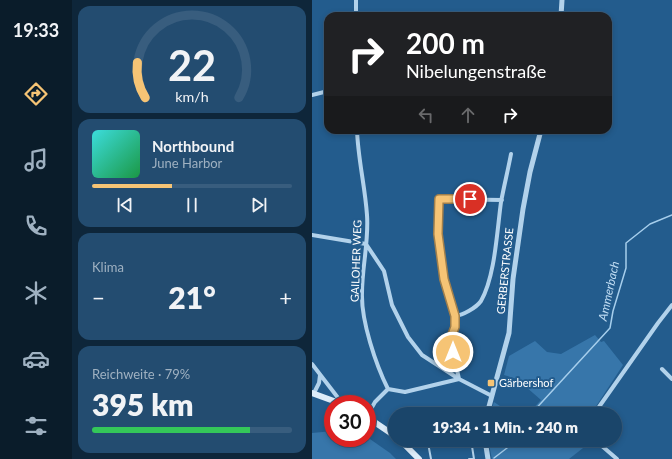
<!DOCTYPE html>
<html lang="de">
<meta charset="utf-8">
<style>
body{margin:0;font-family:Lato,sans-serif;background:#234c70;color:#f1f3f6;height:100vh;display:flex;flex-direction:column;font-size:15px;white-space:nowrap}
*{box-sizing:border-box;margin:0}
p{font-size:13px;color:#9fb1c1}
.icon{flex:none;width:22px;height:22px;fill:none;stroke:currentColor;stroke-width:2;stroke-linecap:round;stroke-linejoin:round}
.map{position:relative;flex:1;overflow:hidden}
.details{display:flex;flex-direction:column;gap:6px;padding:6px;background:#0e263a;width:240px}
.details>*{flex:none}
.guide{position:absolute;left:12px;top:12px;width:288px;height:122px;border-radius:12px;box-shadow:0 2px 6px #0003,0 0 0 1px #385d7e;background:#202124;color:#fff;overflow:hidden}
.speed{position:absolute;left:12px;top:395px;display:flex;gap:8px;font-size:20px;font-weight:700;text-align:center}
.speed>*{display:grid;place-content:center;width:52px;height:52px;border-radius:50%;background:#1a456a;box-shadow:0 2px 6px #0003,0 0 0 1px #385d7e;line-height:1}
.speed .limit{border:6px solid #d22;background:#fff;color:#111}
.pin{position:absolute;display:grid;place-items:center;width:34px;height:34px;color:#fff;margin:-17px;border:2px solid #fff;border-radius:50%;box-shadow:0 1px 4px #0007}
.me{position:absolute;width:44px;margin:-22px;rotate:0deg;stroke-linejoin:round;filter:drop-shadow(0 0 3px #0008)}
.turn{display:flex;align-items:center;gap:14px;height:84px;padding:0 16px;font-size:18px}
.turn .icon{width:52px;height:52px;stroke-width:2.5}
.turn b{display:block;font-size:28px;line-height:34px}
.lanes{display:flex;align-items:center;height:38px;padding:0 16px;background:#0003;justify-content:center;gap:20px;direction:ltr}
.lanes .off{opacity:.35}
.big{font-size:30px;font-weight:800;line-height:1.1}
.details .tile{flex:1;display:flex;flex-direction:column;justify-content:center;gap:6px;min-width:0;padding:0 14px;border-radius:12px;background:#234c70}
.details .dial{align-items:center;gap:0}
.dial svg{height:104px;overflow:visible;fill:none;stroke:#385d7e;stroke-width:7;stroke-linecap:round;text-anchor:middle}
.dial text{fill:#f1f3f6;stroke:none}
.song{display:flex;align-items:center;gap:12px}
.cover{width:48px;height:48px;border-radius:6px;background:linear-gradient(135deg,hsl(180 70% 55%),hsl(140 70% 35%))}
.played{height:4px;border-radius:2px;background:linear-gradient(90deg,#f6c475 40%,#385d7e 40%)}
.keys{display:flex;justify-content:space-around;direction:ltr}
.heat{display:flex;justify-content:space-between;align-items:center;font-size:22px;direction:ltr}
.charge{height:6px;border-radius:3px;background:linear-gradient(90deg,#34c759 79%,#385d7e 0)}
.trip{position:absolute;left:76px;top:407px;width:234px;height:40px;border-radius:20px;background:#1a456a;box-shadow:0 2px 6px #0003,0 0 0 1px #385d7e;font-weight:800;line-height:40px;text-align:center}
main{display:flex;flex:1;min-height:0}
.menu{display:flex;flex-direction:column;width:72px;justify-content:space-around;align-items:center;background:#0a1c2a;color:#9fb1c1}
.menu .icon{width:28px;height:28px}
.menu .current{color:#f6c475}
.menu b{font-size:18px;color:#f1f3f6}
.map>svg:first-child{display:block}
.green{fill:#3776aa}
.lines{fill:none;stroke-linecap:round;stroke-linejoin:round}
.stream{stroke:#a6ceec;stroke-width:1.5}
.service{stroke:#b2d2eb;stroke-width:2}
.minor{stroke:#b2d2eb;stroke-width:4}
.tertiary{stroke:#b2d2eb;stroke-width:5}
.secondary{stroke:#ddecf9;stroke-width:6}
.route-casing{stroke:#a07f4c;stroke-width:10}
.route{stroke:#f6c475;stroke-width:7}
.poi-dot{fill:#f6c475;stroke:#235c8d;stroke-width:1.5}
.labels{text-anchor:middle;stroke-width:4;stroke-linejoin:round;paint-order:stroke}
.street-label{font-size:11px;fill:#fff;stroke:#235c8d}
.poi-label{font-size:11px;fill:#fff;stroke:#235c8d;text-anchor:start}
.water-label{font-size:12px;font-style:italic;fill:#bedbf2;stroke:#235c8d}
</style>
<main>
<nav class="menu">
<b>19:33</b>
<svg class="icon current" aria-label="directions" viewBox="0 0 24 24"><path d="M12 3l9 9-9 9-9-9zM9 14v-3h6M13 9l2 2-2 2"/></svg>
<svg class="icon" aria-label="music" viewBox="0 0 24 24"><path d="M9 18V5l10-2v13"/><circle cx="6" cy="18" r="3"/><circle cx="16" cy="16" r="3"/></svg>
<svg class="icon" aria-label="phone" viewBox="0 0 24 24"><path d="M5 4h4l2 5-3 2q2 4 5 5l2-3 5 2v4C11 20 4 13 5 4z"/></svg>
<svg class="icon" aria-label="climate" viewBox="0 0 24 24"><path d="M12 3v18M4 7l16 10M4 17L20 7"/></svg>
<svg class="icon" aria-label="car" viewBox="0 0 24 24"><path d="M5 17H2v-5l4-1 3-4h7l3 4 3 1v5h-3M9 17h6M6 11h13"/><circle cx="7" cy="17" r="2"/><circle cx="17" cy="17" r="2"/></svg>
<svg class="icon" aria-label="filters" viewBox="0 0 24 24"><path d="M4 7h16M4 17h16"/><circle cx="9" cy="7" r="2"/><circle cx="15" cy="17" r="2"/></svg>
</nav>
<section class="details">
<div class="tile dial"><svg viewBox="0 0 100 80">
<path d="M14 69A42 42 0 1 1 86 69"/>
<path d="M14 69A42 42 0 0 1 8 42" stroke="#f6c475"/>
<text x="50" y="56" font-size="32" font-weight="700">22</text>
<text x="50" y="72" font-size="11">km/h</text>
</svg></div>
<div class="tile">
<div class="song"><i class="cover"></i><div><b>Northbound</b><p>June Harbor</p></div></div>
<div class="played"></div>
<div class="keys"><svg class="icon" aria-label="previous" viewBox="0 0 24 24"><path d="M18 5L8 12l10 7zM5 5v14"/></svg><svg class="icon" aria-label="pause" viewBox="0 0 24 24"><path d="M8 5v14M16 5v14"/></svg><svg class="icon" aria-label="next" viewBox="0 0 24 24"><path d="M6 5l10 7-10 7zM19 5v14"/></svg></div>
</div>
<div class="tile"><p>Klima</p>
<div class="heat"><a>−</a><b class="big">21°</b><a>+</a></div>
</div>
<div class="tile"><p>Reichweite · 79%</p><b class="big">395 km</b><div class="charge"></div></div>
</section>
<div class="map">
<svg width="360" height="459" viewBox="0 0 360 459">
<rect width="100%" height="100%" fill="#235c8d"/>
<path class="green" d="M 283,335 L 289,342 L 292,341 L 311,365 L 279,414 L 216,414 L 229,400 L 205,379 L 192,375 L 197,356 L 223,341 L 235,352 L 249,354 Z
M 182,402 L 200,414 L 178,414 Z
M 21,431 L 21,438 L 55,437 L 78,453 L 84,459 L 0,459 L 0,433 Z
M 176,440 L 279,440 L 280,441 L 257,459 L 180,459 Z"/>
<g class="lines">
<path class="stream" d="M 219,414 L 298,328 L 301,311 L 314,268 L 314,243 L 338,224 L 360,215
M 182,458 L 195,448 L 203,440"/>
<path class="service" d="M 146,440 L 147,440
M 116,443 L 119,459
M 95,444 L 124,442
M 157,459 L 162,459 L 159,440"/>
<path class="minor" d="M 44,16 L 44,0
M 0,95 L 16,91
M 45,130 C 46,159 53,186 55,215 C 57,241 50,267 50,293 C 49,321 64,365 76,389
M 0,235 L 54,244 L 72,271 L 80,305 L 96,337 L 110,355 L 147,379 L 180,396
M 143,316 C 151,315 164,308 169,301 C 183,277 185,231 189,202 C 192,186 196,170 199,154
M 0,364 L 30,403
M 350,369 L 360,379
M 147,379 L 141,352 L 139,337 L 143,327 L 143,316 L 132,279 L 126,234 L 127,199 L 190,200
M 76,389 L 93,392 L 147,379
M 2,393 L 7,383 L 8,375
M 282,414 L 346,323 L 360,305
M 55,416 L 63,402 L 76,389
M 283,440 L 305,459"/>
<path class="tertiary" d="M 249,16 L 250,0
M 175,414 L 197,333 L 201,279 L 211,209 L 218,172 L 229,130
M 173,440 L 176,459"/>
<path class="secondary" d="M 0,393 L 30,404
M 55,417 L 83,436
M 88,440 L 107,459"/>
</g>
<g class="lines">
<defs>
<path id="route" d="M 141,352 L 139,337 L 143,327 L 143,316 L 132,279 L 126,234 L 127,199 L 158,199"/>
</defs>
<use href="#route" class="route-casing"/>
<use href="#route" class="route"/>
</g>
<rect class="poi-dot" x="175" y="379" width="8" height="8" rx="2"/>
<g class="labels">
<g class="street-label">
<text transform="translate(44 261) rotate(-88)" y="4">GAILOHER WEG</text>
<text transform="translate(193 271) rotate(-84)" y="4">GERBERSTRASSE</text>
</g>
<g class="poi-label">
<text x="187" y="387">Gärbershof</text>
</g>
<g class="water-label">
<text transform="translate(297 291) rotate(-78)" y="4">Ammerbach</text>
</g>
</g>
</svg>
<div class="speed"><div class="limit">30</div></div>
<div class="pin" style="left:158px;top:199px;background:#d93025"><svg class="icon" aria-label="arrive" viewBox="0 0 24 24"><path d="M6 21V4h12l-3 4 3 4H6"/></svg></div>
<svg class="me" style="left:141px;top:352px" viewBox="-20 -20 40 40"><circle r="17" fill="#f6c475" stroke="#fff" stroke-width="3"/><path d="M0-11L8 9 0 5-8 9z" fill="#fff"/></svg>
<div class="trip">19:34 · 1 Min. · 240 m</div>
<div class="guide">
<div class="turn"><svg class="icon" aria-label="right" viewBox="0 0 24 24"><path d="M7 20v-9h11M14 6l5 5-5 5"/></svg><div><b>200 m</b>Nibelungenstraße</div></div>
<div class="lanes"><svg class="icon off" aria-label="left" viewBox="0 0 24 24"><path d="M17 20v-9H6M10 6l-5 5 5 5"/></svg><svg class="icon off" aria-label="ahead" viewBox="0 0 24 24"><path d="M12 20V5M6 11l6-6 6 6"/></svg><svg class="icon" aria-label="right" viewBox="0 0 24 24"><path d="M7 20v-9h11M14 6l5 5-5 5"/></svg></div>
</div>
</div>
</main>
